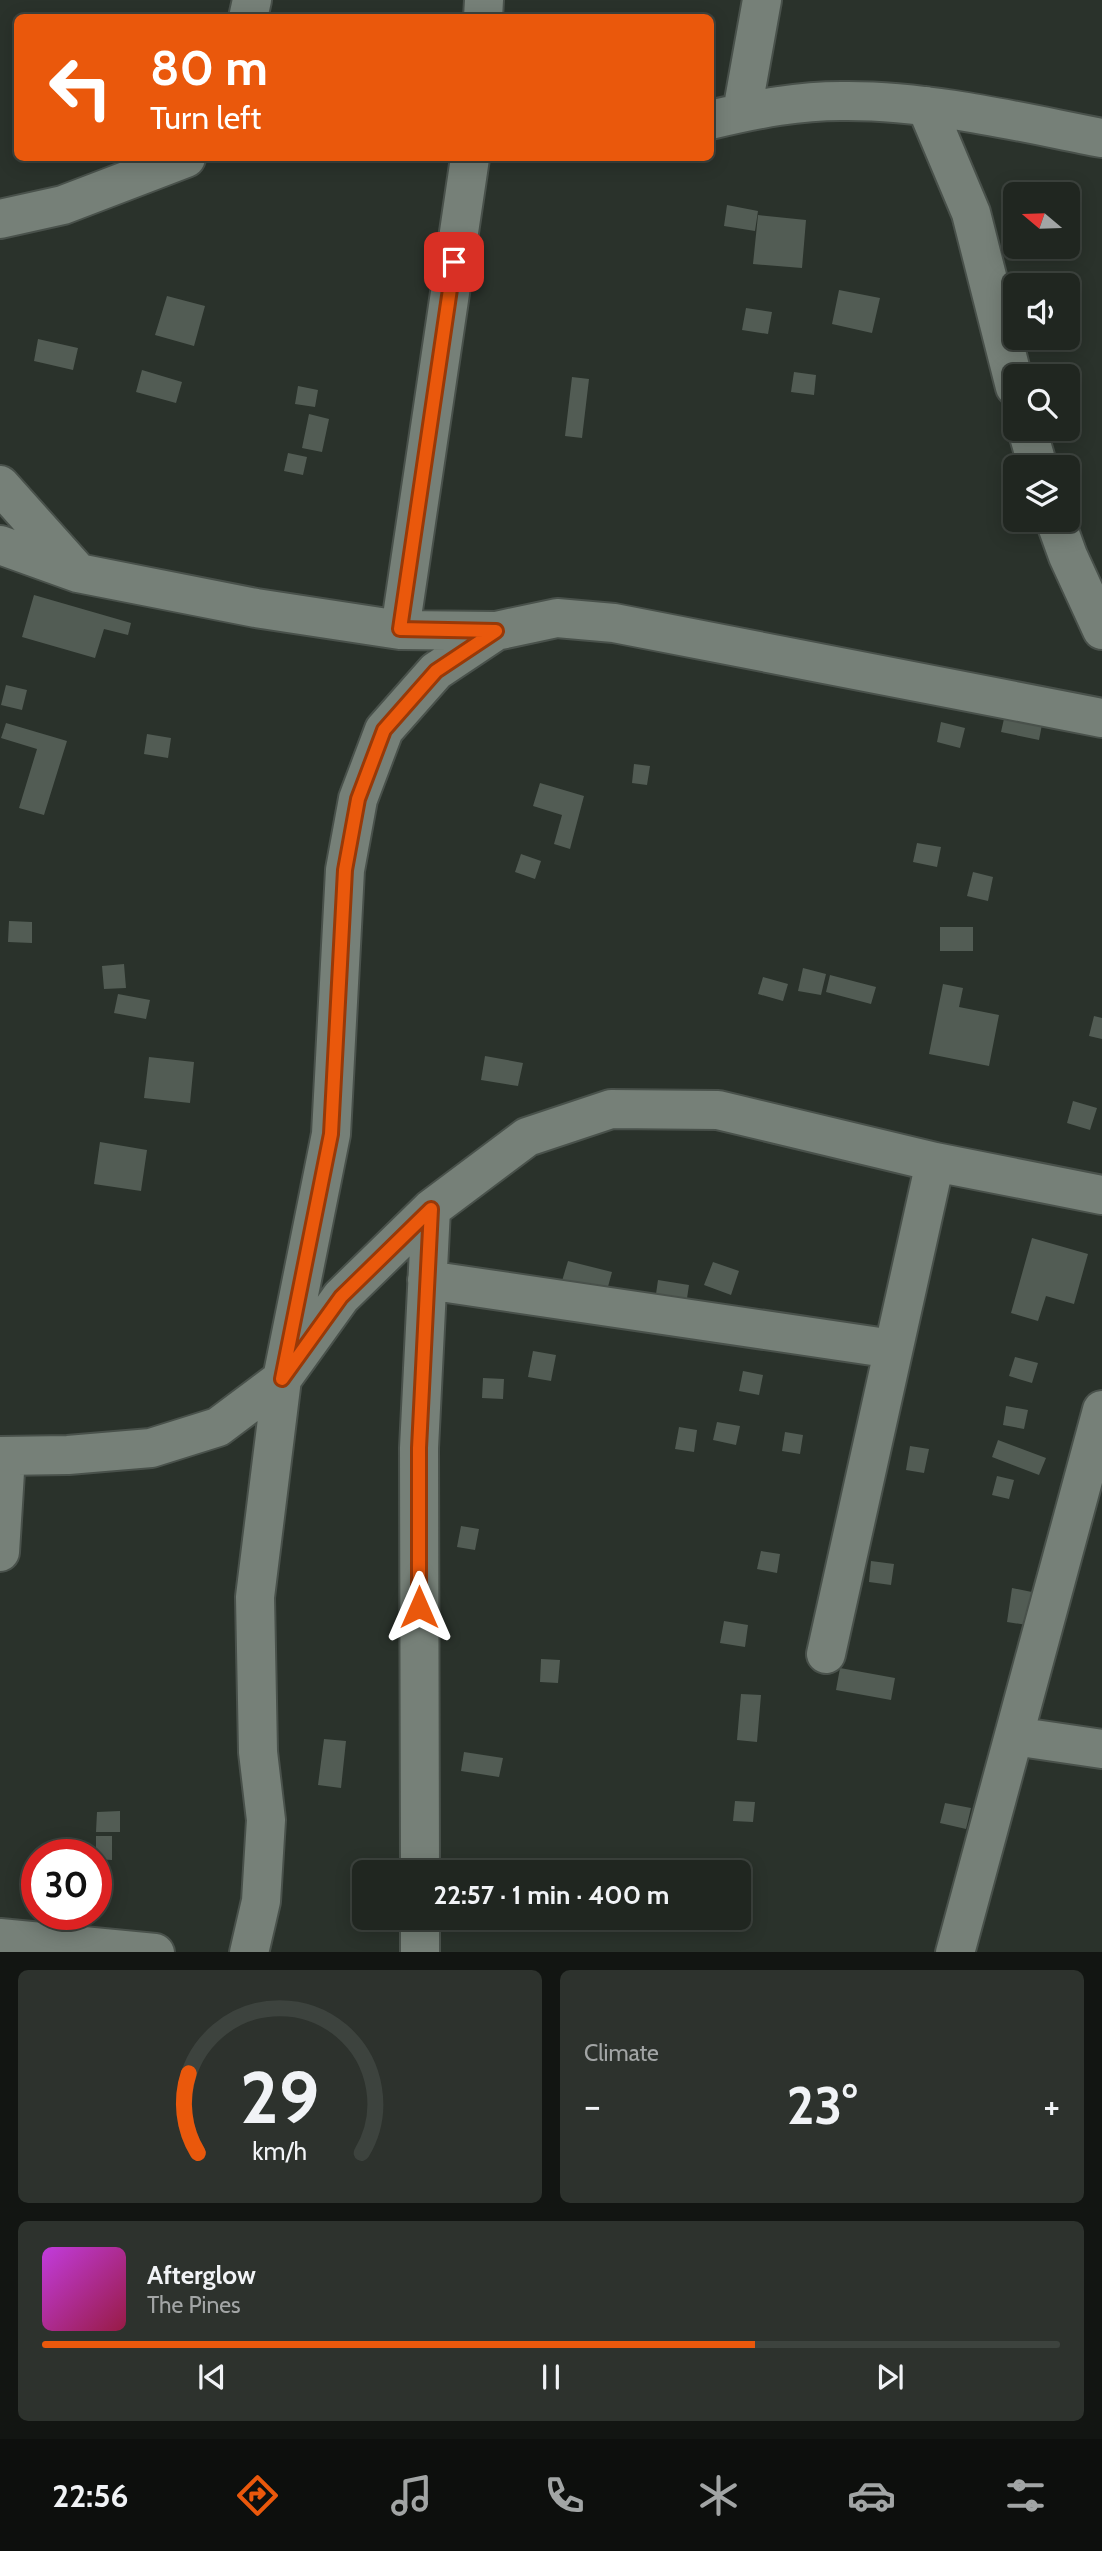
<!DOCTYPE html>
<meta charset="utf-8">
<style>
body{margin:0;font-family:Cabin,sans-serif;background:#2d322d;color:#f1f3f6;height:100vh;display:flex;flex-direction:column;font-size:26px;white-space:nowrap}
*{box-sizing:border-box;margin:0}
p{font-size:23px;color:#a2a5a5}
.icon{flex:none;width:38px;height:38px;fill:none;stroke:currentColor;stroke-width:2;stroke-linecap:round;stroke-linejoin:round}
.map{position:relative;height:1952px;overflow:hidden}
.drawer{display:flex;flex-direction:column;gap:18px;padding:18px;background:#121512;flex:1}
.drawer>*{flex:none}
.guide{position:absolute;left:14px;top:14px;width:700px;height:147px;border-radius:10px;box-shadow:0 4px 18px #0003,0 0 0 2px #3d433e;background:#ea580c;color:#fff;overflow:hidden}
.needle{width:46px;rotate:289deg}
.fabs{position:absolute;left:1003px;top:182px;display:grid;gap:14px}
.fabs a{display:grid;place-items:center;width:77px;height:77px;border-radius:10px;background:#202620;box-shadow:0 4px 18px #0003,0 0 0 2px #3d433e;font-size:35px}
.speed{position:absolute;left:21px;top:1839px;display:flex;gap:14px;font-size:35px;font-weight:700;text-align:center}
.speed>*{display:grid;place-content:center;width:91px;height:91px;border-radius:50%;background:#202620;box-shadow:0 4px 18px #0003,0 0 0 2px #3d433e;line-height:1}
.speed .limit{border:10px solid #d22;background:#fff;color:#111}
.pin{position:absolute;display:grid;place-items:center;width:60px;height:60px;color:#fff;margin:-30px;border-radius:14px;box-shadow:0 4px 10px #0006}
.me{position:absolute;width:77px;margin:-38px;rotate:0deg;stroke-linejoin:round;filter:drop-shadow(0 0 5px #0008)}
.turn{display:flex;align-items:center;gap:24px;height:147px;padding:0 21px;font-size:32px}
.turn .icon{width:91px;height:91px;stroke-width:2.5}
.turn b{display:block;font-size:49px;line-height:60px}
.big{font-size:52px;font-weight:700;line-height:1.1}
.drawer .card{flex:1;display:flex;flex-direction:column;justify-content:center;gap:10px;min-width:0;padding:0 24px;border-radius:10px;background:#2d322d}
.drawer .dial{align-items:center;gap:0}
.dial svg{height:182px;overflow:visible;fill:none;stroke:#3d433e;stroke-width:7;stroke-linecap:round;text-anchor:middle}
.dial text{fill:#f1f3f6;stroke:none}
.song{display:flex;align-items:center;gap:21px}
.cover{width:84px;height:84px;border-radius:10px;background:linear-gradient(135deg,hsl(290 70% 55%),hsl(340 70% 35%))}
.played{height:7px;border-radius:4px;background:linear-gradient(90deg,#ea580c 70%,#3d433e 70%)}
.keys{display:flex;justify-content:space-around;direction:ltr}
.heat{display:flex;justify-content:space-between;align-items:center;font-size:38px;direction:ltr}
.drawer .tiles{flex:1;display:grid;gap:18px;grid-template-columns:1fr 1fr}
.card:last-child{grid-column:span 2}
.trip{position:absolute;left:352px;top:1860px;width:399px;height:70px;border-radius:10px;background:#202620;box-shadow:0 4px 18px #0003,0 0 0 2px #3d433e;font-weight:700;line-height:70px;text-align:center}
.menu{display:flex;height:112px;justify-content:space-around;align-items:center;background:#0d0f0d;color:#a2a5a5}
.menu .icon{width:49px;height:49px}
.menu .active{color:#ea580c}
.menu b{font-size:32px;color:#f1f3f6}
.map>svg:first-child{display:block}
.building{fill:#525c54}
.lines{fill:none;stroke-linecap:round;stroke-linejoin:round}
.minor-casing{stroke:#49514b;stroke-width:42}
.minor{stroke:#768078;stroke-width:38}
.route-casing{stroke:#983908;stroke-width:18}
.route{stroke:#ea580c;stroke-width:12}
</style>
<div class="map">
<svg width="1102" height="1953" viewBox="0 0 1102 1953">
<rect width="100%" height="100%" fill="#2a322b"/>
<path class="building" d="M 727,205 L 758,211 L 755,231 L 724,226 Z
M 758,215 L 806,220 L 802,268 L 753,264 Z
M 839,290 L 880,298 L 872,333 L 832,324 Z
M 167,296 L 205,306 L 194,346 L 155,335 Z
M 746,308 L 772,312 L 768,334 L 742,330 Z
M 38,339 L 78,348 L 73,370 L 34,361 Z
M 142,370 L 182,382 L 176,403 L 136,392 Z
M 794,372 L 816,375 L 814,395 L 791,392 Z
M 572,377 L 589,379 L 582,438 L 565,436 Z
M 298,386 L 318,390 L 315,407 L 295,404 Z
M 309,414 L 329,419 L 322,452 L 302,448 Z
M 288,453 L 307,457 L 303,475 L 284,471 Z
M 34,595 L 131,623 L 128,635 L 104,629 L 95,658 L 22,637 Z
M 6,685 L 27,690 L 22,710 L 1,705 Z
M 1008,701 L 1045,709 L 1039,740 L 1001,732 Z
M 941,722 L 965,728 L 960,748 L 937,742 Z
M 6,723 L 67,741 L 44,815 L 19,808 L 37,749 L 1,738 Z
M 147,734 L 171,738 L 168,758 L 144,754 Z
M 634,764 L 650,766 L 647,785 L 632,783 Z
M 540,783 L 584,796 L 570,849 L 554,844 L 562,815 L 533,806 Z
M 917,843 L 941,847 L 937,867 L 913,862 Z
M 521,854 L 541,861 L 535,879 L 515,872 Z
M 973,872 L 993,877 L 988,901 L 967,896 Z
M 9,921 L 32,922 L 32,943 L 8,942 Z
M 940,927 L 973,927 L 973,951 L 940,951 Z
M 124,964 L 126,988 L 104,989 L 102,966 Z
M 803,968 L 826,974 L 821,995 L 798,991 Z
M 830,975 L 876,987 L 871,1004 L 826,992 Z
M 763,977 L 788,984 L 783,1001 L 758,994 Z
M 943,984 L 963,988 L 959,1007 L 999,1015 L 989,1066 L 929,1054 Z
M 118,994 L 150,1000 L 146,1019 L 114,1013 Z
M 1094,1016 L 1102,1018 L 1102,1039 L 1089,1036 Z
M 485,1056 L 523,1063 L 518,1086 L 481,1080 Z
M 149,1057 L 194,1062 L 190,1103 L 144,1098 Z
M 1073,1101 L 1097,1108 L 1090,1130 L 1067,1123 Z
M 100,1142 L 147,1150 L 141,1191 L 94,1184 Z
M 1032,1238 L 1088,1254 L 1074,1304 L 1046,1296 L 1038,1321 L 1011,1313 Z
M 568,1261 L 612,1272 L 606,1294 L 562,1281 Z
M 713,1262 L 739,1271 L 731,1295 L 704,1285 Z
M 658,1280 L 689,1285 L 686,1305 L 655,1301 Z
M 533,1351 L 556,1355 L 551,1381 L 528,1377 Z
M 1015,1357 L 1038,1363 L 1032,1383 L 1009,1376 Z
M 743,1371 L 763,1375 L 759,1395 L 739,1391 Z
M 483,1378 L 504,1379 L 503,1399 L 482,1398 Z
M 1006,1406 L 1028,1410 L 1024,1429 L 1003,1425 Z
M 717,1422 L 740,1426 L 736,1445 L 713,1440 Z
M 679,1427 L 697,1430 L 694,1452 L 675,1449 Z
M 785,1432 L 803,1435 L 800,1454 L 782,1451 Z
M 998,1440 L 1046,1458 L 1039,1475 L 992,1457 Z
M 910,1446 L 929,1449 L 924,1473 L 906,1470 Z
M 997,1476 L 1014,1480 L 1009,1499 L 992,1495 Z
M 461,1526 L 479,1529 L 475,1550 L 457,1547 Z
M 761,1551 L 780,1554 L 777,1573 L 757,1569 Z
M 871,1561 L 894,1564 L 891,1585 L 869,1582 Z
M 1012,1588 L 1032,1592 L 1027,1625 L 1007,1622 Z
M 724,1621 L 748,1625 L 745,1647 L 720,1643 Z
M 541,1659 L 560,1660 L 558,1683 L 540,1682 Z
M 840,1668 L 895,1678 L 891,1700 L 836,1690 Z
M 741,1694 L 761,1695 L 757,1742 L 737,1740 Z
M 324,1739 L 346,1741 L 341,1788 L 318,1785 Z
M 464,1752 L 503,1758 L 499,1777 L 461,1771 Z
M 735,1801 L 755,1802 L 753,1822 L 733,1821 Z
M 945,1803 L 971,1808 L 966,1829 L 940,1823 Z
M 120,1811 L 120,1832 L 96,1832 L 97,1812 Z
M 96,1836 L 112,1836 L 112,1860 L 96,1859 Z
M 374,1918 L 398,1918 L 398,1928 L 373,1928 Z
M 665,1918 L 687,1918 L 684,1931 L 663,1925 Z"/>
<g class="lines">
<defs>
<path id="minor" d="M 248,18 L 252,0
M 483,18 L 484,0
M 926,106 L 971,213 L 1015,387
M 742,112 L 762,0
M 710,120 C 756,109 801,100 848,101 C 933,101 1019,122 1102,138
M 0,219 L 63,205 L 186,158
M 1027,429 L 1038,467
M 0,485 L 75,569
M 1055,520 L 1068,556 L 1102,630
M 0,545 L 78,573 L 256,608 L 400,630 L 496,631 L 557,618 L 614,623 L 1102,718
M 400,630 L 470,158
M 427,1280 L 893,1349
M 0,1456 L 68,1455 L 151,1448 L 218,1427 L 282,1379 L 341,1297 L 431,1209 L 527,1137 L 611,1109 L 718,1110 L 935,1162 L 1102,1195
M 0,1552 L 6,1456
M 826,1654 L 935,1162
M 1014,1736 L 1102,1749
M 420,1872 L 419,1448 L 431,1209
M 420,1918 L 420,1953
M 0,1938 L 155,1953
M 249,1953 L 261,1901 L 266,1820 L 258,1752 L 255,1597 L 282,1379 L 331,1134 L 345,870 L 358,799 L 384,730 L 436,671 L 496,631
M 955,1953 L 1102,1410"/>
</defs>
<use href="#minor" class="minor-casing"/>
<use href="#minor" class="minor"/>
</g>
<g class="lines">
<defs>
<path id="route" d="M 419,1607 L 419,1448 L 431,1209 L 341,1297 L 282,1379 L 331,1134 L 345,870 L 358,799 L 384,730 L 436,671 L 496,631 L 400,629 L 454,262"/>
</defs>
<use href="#route" class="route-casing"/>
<use href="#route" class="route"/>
</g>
</svg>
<div class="fabs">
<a><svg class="needle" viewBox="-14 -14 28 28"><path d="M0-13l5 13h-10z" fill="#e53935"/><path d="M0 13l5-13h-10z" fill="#a2a5a5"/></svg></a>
<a><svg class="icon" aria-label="sound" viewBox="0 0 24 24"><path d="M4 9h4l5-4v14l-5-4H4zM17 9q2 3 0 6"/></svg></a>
<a><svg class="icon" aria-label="search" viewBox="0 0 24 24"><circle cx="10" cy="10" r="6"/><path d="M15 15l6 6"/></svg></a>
<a><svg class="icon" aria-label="layers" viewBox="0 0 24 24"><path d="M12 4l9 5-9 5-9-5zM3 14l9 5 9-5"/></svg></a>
</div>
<div class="speed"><div class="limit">30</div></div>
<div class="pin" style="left:454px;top:262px;background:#d93025"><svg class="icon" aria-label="arrive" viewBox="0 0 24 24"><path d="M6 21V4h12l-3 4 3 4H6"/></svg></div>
<svg class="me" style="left:419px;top:1607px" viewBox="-20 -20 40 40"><path d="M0-17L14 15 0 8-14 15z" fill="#ea580c" stroke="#fff" stroke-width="4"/></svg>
<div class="trip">22:57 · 1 min · 400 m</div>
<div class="guide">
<div class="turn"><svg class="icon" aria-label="left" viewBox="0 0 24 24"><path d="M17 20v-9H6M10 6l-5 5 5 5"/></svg><div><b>80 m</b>Turn left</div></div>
</div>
</div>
<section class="drawer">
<div class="tiles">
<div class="card dial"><svg viewBox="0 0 100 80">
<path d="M14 69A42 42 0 1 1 86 69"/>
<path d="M14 69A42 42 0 0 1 10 34" stroke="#ea580c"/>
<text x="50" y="56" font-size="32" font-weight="700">29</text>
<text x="50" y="72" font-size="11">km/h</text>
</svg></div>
<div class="card"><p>Climate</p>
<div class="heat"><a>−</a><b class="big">23°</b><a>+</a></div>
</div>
<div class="card">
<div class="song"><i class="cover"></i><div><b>Afterglow</b><p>The Pines</p></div></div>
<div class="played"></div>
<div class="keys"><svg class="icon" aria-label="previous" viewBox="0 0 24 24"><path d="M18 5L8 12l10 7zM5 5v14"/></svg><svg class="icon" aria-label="pause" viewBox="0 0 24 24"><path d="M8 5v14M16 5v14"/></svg><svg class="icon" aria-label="next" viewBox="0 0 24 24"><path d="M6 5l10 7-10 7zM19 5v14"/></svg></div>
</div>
</div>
</section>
<nav class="menu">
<b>22:56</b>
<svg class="icon active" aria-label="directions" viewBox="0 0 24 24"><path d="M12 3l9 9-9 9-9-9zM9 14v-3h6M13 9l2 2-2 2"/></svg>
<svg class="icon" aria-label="music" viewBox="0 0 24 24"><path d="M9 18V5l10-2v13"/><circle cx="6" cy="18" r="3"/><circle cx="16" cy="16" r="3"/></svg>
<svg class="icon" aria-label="phone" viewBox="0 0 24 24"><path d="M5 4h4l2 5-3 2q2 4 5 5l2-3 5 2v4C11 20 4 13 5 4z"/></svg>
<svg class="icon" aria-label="climate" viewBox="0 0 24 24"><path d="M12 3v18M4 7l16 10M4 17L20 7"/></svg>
<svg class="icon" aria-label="car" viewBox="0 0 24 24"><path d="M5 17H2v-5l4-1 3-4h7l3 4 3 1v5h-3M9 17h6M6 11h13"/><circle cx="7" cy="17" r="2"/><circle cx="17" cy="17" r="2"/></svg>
<svg class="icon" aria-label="filters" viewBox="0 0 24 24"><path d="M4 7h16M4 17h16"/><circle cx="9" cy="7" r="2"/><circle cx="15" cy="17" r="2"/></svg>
</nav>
